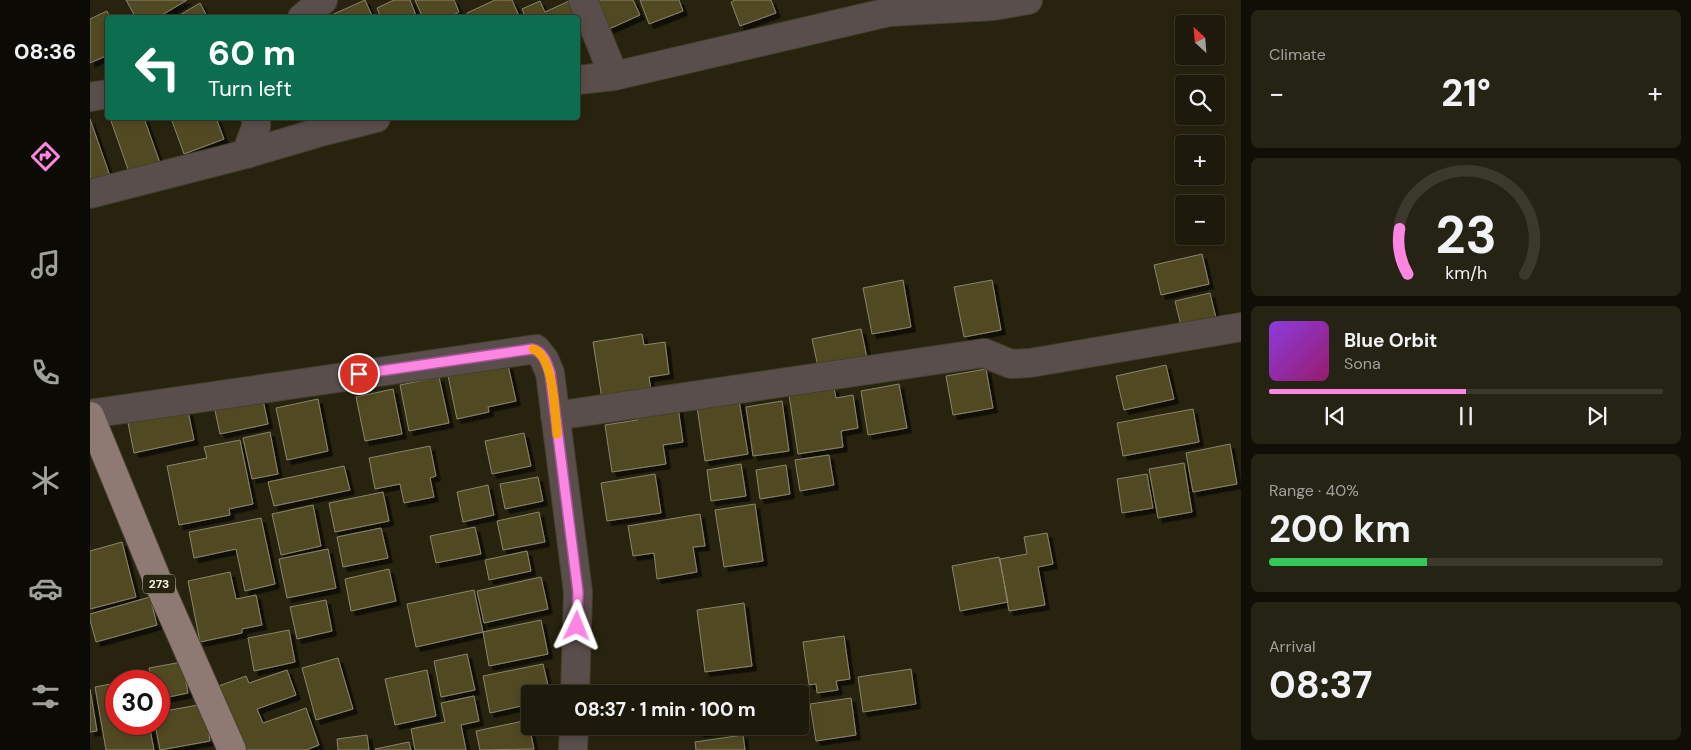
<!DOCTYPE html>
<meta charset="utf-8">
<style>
body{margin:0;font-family:"DM Sans",sans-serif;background:#252314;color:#f1f3f6;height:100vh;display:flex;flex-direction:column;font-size:19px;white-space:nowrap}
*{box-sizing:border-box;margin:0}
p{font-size:16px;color:#a0a19d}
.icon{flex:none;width:28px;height:28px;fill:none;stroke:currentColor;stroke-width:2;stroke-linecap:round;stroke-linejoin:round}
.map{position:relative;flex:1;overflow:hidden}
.panel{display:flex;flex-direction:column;gap:10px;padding:10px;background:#100e06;width:450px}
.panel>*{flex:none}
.top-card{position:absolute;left:15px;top:15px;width:475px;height:105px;border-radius:5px;box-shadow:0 2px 8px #0003,0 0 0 1px #3b382c;background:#0b6e4f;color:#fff;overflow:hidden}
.needle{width:32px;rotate:334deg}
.tools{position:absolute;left:1085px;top:15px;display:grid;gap:10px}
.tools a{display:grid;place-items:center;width:50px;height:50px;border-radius:5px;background:#1d1a0b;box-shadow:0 2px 8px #0003,0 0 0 1px #3b382c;font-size:25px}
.speed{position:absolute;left:15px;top:670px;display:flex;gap:10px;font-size:25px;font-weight:700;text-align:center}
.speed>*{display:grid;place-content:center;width:65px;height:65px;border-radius:50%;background:#1d1a0b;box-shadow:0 2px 8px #0003,0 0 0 1px #3b382c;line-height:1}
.speed .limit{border:8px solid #d22;background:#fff;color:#111}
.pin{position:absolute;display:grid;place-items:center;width:42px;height:42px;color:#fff;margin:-21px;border:2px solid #fff;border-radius:50%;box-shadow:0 1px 5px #0007}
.me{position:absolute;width:55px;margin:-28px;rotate:2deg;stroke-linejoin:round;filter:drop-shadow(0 0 4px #0008)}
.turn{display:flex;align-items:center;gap:18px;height:105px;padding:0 20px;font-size:22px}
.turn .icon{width:65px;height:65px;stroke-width:2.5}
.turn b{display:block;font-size:35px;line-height:42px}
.big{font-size:38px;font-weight:700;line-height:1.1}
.panel .widget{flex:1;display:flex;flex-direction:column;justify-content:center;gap:8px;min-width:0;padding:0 18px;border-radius:8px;background:#252314}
.panel .dial{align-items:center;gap:0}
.dial svg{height:130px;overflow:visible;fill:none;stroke:#3b382c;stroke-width:7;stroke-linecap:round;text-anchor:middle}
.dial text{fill:#f1f3f6;stroke:none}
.song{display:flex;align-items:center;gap:15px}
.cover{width:60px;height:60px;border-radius:8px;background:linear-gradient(135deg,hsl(270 70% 55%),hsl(320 70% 35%))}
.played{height:5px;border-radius:2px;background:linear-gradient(90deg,#fd86e3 50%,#3b382c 50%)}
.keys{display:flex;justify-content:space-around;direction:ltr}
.heat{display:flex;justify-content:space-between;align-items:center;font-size:28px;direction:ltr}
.charge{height:8px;border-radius:4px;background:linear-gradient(90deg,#34c759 40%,#3b382c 0)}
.trip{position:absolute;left:431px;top:685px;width:288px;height:50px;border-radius:5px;background:#1d1a0b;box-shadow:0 2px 8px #0003,0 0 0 1px #3b382c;font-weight:700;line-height:50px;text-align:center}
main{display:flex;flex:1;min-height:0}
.menu{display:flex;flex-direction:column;width:90px;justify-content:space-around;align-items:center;background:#0c0a04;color:#a0a19d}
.menu .icon{width:35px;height:35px}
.menu .active{color:#fd86e3}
.menu b{font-size:22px;color:#f1f3f6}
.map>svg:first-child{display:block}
.building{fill:#514921;stroke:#8a856e;filter:url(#shadow)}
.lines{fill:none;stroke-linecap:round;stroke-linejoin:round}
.minor-casing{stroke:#44402d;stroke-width:30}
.major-casing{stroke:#44402d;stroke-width:30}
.minor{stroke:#594e4b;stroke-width:28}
.major{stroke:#8f7973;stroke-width:28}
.route-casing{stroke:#a45794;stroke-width:12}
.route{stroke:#fd86e3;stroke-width:9}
.slow{stroke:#f59e0b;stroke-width:9}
.labels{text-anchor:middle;stroke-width:5;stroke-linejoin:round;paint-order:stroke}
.shield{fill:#27230f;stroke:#b9b6a7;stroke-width:1}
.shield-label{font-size:12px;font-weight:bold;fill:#f7f5e8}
</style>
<main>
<nav class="menu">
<b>08:36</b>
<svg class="icon active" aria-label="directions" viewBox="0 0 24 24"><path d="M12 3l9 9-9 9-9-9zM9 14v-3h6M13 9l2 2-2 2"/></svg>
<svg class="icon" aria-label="music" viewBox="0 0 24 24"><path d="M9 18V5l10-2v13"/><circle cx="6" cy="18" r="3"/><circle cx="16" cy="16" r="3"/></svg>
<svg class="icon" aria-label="phone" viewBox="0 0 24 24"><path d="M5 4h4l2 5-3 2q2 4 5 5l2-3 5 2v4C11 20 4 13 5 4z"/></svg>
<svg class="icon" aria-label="climate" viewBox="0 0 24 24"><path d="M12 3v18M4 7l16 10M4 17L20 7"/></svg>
<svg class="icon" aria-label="car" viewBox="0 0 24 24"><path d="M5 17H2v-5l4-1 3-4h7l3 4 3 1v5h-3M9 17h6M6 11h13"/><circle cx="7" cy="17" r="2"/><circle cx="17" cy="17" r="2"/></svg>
<svg class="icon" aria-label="filters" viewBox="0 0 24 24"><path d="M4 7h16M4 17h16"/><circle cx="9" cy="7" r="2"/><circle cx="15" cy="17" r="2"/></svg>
</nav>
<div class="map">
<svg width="1151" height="750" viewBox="0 0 1151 750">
<defs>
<filter id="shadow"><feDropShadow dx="4.5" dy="4.5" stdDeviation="0" flood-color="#0009"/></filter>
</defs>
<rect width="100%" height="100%" fill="#27230f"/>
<path class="building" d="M 36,0 L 97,0 L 67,18 L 46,18 Z
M 275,0 L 283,18 L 235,18 Z
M 304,0 L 320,0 L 327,18 L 291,18 L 287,8 Z
M 325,0 L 364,0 L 369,12 L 358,18 L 333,18 Z
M 405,0 L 422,0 L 430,18 L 379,18 L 377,13 Z
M 510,0 L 543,0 L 550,15 L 519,29 L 507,1 Z
M 550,0 L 589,0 L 593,11 L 559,24 Z
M 645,0 L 681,0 L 686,13 L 650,26 L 641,2 Z
M 450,1 L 455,12 L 479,1 L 486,18 L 436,18 L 432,9 Z
M 110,3 L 118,18 L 85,18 Z
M 17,11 L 20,18 L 18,18 L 18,55 L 0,63 L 0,19 Z
M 20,118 L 54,118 L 70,163 L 40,175 Z
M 81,118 L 126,118 L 134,139 L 94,154 Z
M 0,119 L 20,176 L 0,183 Z
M 1112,254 L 1119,284 L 1071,295 L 1064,265 Z
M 813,280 L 821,327 L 782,334 L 773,288 Z
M 902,280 L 911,330 L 874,337 L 864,287 Z
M 1120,293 L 1127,322 L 1092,330 L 1085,301 Z
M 771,329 L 777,358 L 728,367 L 722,339 Z
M 552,334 L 554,345 L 575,342 L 579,374 L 559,377 L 561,391 L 512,399 L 503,342 Z
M 418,365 L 426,401 L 398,407 L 399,412 L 367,419 L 357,371 Z
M 1076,365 L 1084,399 L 1034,410 L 1026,376 Z
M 896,369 L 903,408 L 863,415 L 856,376 Z
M 349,377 L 359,423 L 319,431 L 310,385 Z
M 809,384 L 817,428 L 778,435 L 771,391 Z
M 744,388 L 746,398 L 763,395 L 768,428 L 751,431 L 753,447 L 708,454 L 699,395 Z
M 303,389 L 312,434 L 275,441 L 266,397 Z
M 172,395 L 178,424 L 130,434 L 124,406 Z
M 228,399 L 238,451 L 197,460 L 186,408 Z
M 649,400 L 658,454 L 615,461 L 607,407 Z
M 692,401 L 699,451 L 663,456 L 656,407 Z
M 588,407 L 593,442 L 573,445 L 576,464 L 522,472 L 515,425 L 547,420 L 546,413 Z
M 1103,409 L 1109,442 L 1033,456 L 1027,423 Z
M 98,411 L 104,440 L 44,453 L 38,423 Z
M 180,432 L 188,474 L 162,479 L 153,438 Z
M 434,433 L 441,466 L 402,474 L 395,441 Z
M 150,440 L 163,504 L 139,509 L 140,515 L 89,525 L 77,466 L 117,458 L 114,447 Z
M 1140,444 L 1147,484 L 1103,492 L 1096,453 Z
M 340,446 L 346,476 L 340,478 L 344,497 L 314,503 L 310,484 L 285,489 L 279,458 Z
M 739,455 L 744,485 L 710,491 L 705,460 Z
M 1094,463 L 1102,512 L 1068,518 L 1059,469 Z
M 651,464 L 656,496 L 621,501 L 617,470 Z
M 696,465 L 700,494 L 670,499 L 666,470 Z
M 254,466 L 260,490 L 184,506 L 178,482 Z
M 565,474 L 571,513 L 517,521 L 511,483 Z
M 1057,474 L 1063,508 L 1032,513 L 1027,479 Z
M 448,477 L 453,501 L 415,509 L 410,484 Z
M 398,485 L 404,515 L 373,522 L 367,492 Z
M 293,492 L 299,521 L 245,532 L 239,503 Z
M 665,504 L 673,561 L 634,567 L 625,510 Z
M 223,505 L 231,546 L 191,555 L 182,514 Z
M 449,512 L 455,542 L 413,550 L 407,521 Z
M 610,514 L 615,546 L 603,547 L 607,572 L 567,579 L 564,553 L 543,556 L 538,526 Z
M 171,518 L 185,584 L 155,591 L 146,549 L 104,558 L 99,532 Z
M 385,527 L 391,554 L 346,563 L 340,536 Z
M 291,528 L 298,558 L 253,567 L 247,537 Z
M 957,533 L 963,564 L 948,567 L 955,605 L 919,611 L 910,559 L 937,554 L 934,537 Z
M 32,542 L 46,597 L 0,609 L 0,551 Z
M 238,549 L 246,588 L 197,598 L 189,559 Z
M 437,551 L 441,571 L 399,580 L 395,560 Z
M 909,557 L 918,602 L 870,611 L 862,566 Z
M 299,569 L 306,601 L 261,611 L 255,579 Z
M 140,572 L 146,599 L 166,595 L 172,625 L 152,629 L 152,633 L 110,642 L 98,581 Z
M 451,577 L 458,609 L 394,623 L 387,591 Z
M 384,590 L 393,632 L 326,647 L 317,604 Z
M 60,597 L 67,625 L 6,642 L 0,620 L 0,614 Z
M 236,600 L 242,631 L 207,639 L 200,607 Z
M 654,603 L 662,666 L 615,672 L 607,610 Z
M 451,620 L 458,654 L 399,666 L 393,632 Z
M 199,630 L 205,662 L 164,671 L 158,638 Z
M 754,636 L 760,679 L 746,681 L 748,690 L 727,693 L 726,684 L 719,685 L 713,642 Z
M 377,654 L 385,690 L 351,697 L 344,661 Z
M 248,658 L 263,709 L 226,720 L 212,668 Z
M 92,662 L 98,693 L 69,699 L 69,681 L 62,681 L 59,668 Z
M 453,664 L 460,694 L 440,694 L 440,704 L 400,713 L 393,676 Z
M 821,669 L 826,704 L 773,712 L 768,677 Z
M 197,670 L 206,695 L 167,709 L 173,723 L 216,708 L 229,745 L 216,750 L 148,750 L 126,687 L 156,676 L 159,683 Z
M 337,670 L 346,716 L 305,725 L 295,679 Z
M 26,683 L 26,724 L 59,724 L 64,750 L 16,750 L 5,687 Z
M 0,689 L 7,731 L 0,732 Z
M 642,690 L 643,694 L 614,694 Z
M 384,696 L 389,721 L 371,725 L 376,750 L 325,750 L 321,729 L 355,722 L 351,703 Z
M 761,698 L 766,735 L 726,741 L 720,704 Z
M 114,704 L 120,741 L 70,750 L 65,724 L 69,724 L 69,712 Z
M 438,720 L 444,749 L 390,750 L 386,731 Z
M 609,726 L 647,726 L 647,728 L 609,733 Z
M 277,735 L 279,750 L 248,750 L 247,739 Z
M 653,735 L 655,750 L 606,750 L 605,742 Z
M 319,742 L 321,750 L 286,750 L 285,749 Z"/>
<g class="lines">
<defs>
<path id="minor" d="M 493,0 L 524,76
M 212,18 L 233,0
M 488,80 L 524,76 L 799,12 L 903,6 L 938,0
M 0,97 L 18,94
M 156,154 L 166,127 L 166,118
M 0,194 L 156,154 L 227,133 L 286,118
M 0,414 L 446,349 L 454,359 L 460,373 L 488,592 L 485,694
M 465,416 L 894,353 L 921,364 L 940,363 L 1151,327
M 483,750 L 484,726"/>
<path id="major" d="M 0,416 L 71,589 L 142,750"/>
</defs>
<use href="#minor" class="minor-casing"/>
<use href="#major" class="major-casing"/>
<use href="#minor" class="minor"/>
<use href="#major" class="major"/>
</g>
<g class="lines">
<defs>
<path id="route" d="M 269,374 L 442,349 C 453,351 457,363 460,373 L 488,592 L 487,626"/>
</defs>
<use href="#route" class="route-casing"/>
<use href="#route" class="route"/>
<path class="slow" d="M 443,349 C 464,356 465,414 467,434"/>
</g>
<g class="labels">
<rect class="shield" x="53" y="574.5" width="32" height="19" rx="4"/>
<g class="shield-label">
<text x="69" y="588">273</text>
</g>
</g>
</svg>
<div class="tools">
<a><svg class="needle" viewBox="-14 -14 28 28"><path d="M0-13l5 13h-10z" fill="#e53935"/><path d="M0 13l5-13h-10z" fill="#a0a19d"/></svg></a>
<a><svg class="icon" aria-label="search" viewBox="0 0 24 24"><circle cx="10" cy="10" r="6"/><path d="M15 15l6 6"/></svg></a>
<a>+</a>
<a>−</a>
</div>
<div class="speed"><div class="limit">30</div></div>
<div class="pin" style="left:269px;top:374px;background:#d93025"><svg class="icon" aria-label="arrive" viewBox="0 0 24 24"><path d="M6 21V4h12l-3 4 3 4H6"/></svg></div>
<svg class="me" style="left:487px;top:626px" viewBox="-20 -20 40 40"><path d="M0-17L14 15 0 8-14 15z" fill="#fd86e3" stroke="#fff" stroke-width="4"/></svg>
<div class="trip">08:37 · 1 min · 100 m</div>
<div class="top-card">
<div class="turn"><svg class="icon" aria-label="left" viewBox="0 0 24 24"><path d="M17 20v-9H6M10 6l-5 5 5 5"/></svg><div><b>60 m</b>Turn left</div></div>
</div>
</div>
<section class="panel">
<div class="widget"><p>Climate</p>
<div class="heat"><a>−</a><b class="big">21°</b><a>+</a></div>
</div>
<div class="widget dial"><svg viewBox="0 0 100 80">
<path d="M14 69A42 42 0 1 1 86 69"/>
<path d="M14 69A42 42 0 0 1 9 41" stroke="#fd86e3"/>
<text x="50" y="56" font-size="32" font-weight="700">23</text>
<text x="50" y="72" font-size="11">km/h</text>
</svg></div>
<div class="widget">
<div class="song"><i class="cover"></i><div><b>Blue Orbit</b><p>Sona</p></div></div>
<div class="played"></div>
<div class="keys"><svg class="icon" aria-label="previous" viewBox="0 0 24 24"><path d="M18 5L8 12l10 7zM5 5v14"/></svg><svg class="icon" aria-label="pause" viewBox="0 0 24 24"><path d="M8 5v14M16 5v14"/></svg><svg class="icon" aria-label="next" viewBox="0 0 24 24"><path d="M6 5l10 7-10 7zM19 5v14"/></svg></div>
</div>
<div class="widget"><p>Range · 40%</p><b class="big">200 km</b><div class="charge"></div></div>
<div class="widget"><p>Arrival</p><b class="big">08:37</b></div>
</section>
</main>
